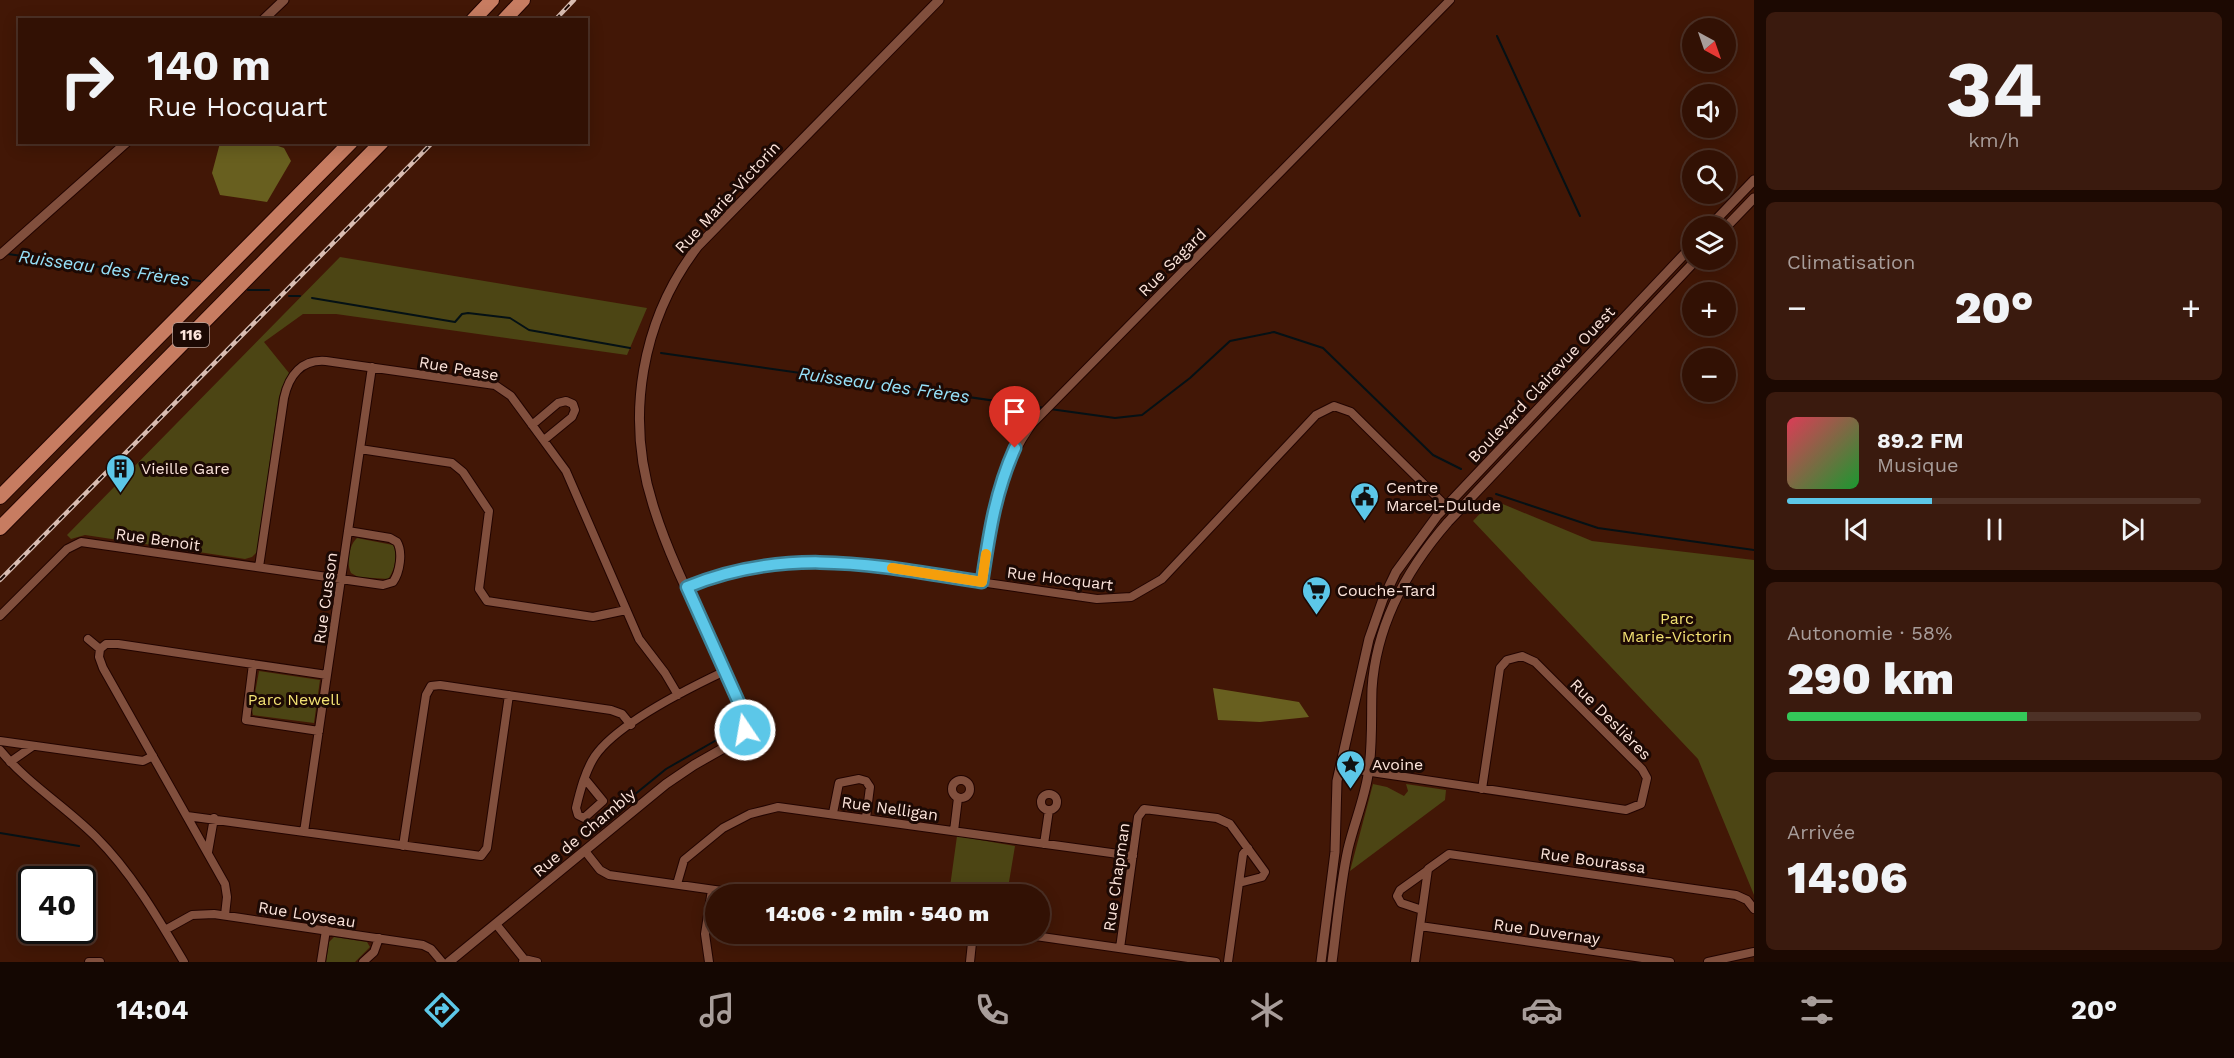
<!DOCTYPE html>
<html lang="fr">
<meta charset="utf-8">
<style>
body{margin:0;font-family:"Work Sans",sans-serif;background:#3a1a0e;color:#f1f3f6;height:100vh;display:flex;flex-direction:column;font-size:22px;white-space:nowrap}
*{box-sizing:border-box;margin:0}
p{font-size:20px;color:#a89d9a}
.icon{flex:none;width:33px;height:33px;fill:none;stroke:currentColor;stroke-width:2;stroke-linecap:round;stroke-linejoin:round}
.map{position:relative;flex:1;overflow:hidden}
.sheet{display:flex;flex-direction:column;gap:12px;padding:12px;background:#1c0902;width:480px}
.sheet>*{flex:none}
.banner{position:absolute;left:18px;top:18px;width:570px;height:126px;border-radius:0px;box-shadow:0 3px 15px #0003,0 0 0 2px #4d3126;background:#321104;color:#f1f3f6;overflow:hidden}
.needle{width:39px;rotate:140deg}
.fabs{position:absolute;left:1682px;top:18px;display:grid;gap:12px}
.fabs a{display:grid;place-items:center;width:54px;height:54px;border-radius:50%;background:#321104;box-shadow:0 3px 15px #0003,0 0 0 2px #4d3126;font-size:30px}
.speed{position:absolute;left:18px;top:866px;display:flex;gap:12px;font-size:30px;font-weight:700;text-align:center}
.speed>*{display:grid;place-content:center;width:78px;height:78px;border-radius:50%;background:#321104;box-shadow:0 3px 15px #0003,0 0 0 2px #4d3126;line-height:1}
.speed .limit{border:3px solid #111;border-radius:9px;background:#fff;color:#111}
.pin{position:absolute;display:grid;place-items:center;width:51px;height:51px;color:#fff;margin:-62px -26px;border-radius:50% 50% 50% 0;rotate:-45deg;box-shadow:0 0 6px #0007}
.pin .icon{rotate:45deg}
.me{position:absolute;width:66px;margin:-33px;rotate:348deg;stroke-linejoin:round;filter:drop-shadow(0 0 4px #0008)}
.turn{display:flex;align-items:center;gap:21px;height:126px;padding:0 30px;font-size:27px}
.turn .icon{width:78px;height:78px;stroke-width:2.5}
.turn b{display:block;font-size:42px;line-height:51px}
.big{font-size:45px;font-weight:800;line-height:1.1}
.sheet .widget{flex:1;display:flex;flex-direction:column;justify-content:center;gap:9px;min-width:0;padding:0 21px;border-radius:9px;background:#3a1a0e}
.sheet .dial{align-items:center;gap:0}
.dial b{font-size:78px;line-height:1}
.song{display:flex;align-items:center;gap:18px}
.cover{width:72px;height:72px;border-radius:9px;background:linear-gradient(135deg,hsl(350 70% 55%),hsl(130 70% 35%))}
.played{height:6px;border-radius:3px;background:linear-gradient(90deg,#5cc7e8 35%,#4d3126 35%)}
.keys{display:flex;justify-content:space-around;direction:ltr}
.heat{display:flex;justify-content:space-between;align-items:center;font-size:33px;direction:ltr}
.charge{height:9px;border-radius:4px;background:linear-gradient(90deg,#34c759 58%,#4d3126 0)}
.trip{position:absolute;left:705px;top:884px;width:345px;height:60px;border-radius:30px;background:#321104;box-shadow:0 3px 15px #0003,0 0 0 2px #4d3126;font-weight:800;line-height:60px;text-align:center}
.tabs{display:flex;height:96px;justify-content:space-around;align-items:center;background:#140702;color:#a89d9a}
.tabs .icon{width:42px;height:42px}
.tabs .on{color:#5cc7e8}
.tabs b{font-size:27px;color:#f1f3f6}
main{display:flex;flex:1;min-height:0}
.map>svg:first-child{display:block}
.green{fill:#4c4514}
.forest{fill:#685f1f}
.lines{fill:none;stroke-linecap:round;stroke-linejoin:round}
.stream{stroke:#051115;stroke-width:2}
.minor-casing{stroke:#220400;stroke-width:10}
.tertiary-casing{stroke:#220400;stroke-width:11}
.motorway-casing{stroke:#220400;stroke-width:16}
.minor{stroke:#814f3d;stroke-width:8}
.tertiary{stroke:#814f3d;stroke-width:9}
.motorway{stroke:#c77c61;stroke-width:14}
.rail-casing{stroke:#d9bdb2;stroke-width:4.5}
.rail{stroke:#1c0904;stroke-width:2;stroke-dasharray:7;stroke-linecap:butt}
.route-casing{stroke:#3c8197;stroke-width:15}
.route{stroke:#5cc7e8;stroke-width:10}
.slow{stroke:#f59e0b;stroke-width:10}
.labels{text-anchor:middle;stroke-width:6;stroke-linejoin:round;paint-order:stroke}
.shield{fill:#1c0904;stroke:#b9a29a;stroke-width:1.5}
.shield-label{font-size:15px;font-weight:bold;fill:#fce4db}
.street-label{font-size:16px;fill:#fce4db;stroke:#1c0904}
.poi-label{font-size:16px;fill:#fce4db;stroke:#1c0904;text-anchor:start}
.park-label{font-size:16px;fill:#f3e273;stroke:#1c0904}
.water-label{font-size:18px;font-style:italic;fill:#97e1f9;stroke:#1c0904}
</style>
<main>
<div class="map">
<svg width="1754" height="962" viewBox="0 0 1754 962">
<rect width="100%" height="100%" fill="#421706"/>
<path class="green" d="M 340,257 L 647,308 L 627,355 L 336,314 L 303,314 L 264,342 L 289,373 L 279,397 L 257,552 L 252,557 L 245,559 L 85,535 L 71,539 L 67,535 Z
M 1493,500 L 1592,541 L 1754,560 L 1754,895 L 1698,759 L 1473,521 Z
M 357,538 L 393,545 C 398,554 395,571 388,579 L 358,577 L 351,573 C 346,563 349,545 357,538 Z
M 259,671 L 320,680 L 314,723 L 253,715 L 252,710 Z
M 1373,784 L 1387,787 L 1404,796 L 1408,791 L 1406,784 L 1446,790 L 1445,800 L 1350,871 Z
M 957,836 L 1015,846 L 1007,894 L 949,894 Z
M 334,937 L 367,942 L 370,947 L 355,962 L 326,962 L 329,942 Z"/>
<path class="forest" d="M 220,143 L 269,143 L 284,148 L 291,161 L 267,202 L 220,195 L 212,173 Z
M 1213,688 L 1299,702 L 1309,717 L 1260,722 L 1218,720 Z"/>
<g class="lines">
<path class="stream" d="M 1497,36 L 1580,216
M 8,254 L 200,281
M 248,290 L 269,290
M 289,296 L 300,296
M 312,298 L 455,322 L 462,314 L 468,313 L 510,318 L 529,330 L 630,348
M 661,353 L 1045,408
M 1050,409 L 1115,418 L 1142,415 L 1190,378 L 1230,341 L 1274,332 L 1323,348 L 1433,455 L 1461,469
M 1496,494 L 1598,528 L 1754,550
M 602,821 L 666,769 L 734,730
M 0,833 L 79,846"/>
<defs>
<path id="minor" d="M 532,425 L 558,403 L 566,401 L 573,404 L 575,410 L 572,417 L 544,440
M 360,449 L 452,463 L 463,472 L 489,511 L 479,589 L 487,601 L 593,617 L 626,610
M 259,567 L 284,398 C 289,375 302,359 326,361 L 495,385 L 511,396 L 566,471 L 639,639 L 665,673 L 678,695
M 982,582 C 992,520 995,477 1032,424 L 1450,0
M 687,587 C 733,568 785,560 835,561 L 1097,599 L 1131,597 L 1162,579 L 1316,415 L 1334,406 L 1351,412 L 1455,515
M 0,616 L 67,549 L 81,542 L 383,585 L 393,582 C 400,572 403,552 397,542 L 390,538 L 348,531
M 88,639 L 100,649
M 100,649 L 99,657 L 103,668 L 225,884 L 227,897 L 225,915
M 100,649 L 106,644 L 118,644 L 327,675
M 253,664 L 246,720 L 319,731
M 0,741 L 143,761 L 153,756
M 0,750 C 28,784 65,806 96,837 C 132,873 158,918 184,962
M 10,762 L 33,746
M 1340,767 L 1378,773 L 1626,810 L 1641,804 L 1647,778 L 1642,769 L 1535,662 L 1522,656 L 1507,660 L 1500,668 L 1482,789
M 585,779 L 603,801 L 584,818 L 578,815 L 576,808 C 580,791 585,771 595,756 C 617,724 689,688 725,671
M952 789a9 9 0 1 1 18 0a9 9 0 1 1-18 0Z
M1041 802a8 8 0 1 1 16 0a8 8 0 1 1-16 0Z
M 833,813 L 839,783 L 859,779 L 866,781 L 870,787 L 866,818
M 187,816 L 481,856 L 487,848 L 509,695
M 954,831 L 958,798
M 304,832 L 372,367
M 1044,844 L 1049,810
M 403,846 L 426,695 L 431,686 L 440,685 L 611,710 L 622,714 L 631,725
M 585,851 L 600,870 L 609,875 L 743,894
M 208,852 L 214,818
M 677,884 L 684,860 L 723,828 L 750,814 L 778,807 L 1133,856
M 1422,910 L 1401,903 L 1397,896 L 1400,890 L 1428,870
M 496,924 L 524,959 L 523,962
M 1420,926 L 1670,962
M 165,930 L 192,915 L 214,914 L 423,945 L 431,949 L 442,962
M 1014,933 L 1216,962
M 1120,948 L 1138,817 L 1144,809 L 1217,818 L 1230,824 L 1265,872 L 1262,877 L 1239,883
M 524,959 L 537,962
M 89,962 L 100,962
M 321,962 L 326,930
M 363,962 L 374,952 L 379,938
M 709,962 L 705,934 L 712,890
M 970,962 L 973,933
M 1228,962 L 1243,854 L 1248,848
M 1415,962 L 1428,869 L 1449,854 L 1736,895 L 1747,900 L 1754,909
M 1708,962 L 1754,952"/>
<path id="tertiary" d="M 263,20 L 284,0
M 1710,226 L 1754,180
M 1725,228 L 1754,198
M 0,255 L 127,142
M 449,962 L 666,784 L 694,765 L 738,740 L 746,727 L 744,714 C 716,644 675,577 653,505 C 625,417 641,320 698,246 L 939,0
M 1321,962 L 1335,852 L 1337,781 L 1369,639 L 1383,599 L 1396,572 L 1437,516 L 1692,246
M 1332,962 C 1337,925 1340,886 1348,849 C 1354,824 1364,800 1368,775 C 1373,746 1371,718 1372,689 C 1376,625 1407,569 1448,522 L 1696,260"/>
<path id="motorway" d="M 473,20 L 492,0
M 504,20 L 523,0
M 0,497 L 351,142
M 0,528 L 382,142"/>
</defs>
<use href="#minor" class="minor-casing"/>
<use href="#tertiary" class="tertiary-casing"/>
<use href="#motorway" class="motorway-casing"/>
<use href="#minor" class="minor"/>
<use href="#tertiary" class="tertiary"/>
<use href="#motorway" class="motorway"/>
<defs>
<path id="rail" d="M 555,20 L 574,0
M 0,580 L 433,142"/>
</defs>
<use href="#rail" class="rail-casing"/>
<use href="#rail" class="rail"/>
</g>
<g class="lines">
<defs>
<path id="route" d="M 745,730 L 744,714 L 687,587 C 788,545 879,566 982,582 C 989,535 995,492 1015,448"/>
</defs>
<use href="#route" class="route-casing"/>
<use href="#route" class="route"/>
<path class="slow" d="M 892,568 L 982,582 L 986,554"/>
</g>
<defs>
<symbol id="building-pin" viewBox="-11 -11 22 30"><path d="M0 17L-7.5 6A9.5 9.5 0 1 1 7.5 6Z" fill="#5cc7e8" stroke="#1c0904"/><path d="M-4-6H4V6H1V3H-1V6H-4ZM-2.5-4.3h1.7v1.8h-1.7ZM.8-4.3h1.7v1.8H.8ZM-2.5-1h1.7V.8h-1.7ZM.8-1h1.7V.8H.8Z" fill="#111"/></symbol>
<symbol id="civic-pin" viewBox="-11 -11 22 30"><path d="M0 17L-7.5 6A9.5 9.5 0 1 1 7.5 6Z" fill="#5cc7e8" stroke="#1c0904"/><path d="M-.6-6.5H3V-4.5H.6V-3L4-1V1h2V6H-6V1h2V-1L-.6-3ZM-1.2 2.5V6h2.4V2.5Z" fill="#111"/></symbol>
<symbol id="supermarket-pin" viewBox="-11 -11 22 30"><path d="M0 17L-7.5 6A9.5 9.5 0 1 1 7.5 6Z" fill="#5cc7e8" stroke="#1c0904"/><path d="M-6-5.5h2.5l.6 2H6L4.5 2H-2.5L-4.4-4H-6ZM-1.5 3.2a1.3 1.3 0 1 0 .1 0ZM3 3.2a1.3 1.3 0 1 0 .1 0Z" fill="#111"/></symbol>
<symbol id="sight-pin" viewBox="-11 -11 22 30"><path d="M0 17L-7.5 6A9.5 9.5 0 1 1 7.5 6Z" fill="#5cc7e8" stroke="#1c0904"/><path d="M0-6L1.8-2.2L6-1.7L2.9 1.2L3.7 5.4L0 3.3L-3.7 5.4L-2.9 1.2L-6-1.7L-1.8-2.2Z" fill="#111"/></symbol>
</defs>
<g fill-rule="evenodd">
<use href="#building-pin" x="104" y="452" width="33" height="45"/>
<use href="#civic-pin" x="1348" y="480" width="33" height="45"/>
<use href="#supermarket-pin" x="1300" y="574" width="33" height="45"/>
<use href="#sight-pin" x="1334" y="748" width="33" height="45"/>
</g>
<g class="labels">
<rect class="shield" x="173" y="323" width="36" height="24" rx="4.5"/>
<g class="shield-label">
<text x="191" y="340">116</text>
</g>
<g class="street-label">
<text transform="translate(727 197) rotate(-47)" y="6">Rue Marie-Victorin</text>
<text transform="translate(1172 262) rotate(-45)" y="6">Rue Sagard</text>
<text transform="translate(459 368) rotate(10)" y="6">Rue Pease</text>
<text transform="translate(1541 384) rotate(-47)" y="6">Boulevard Clairevue Ouest</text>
<text transform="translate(158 539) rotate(8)" y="6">Rue Benoit</text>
<text transform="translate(1060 578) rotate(7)" y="6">Rue Hocquart</text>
<text transform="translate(325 598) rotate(-82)" y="6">Rue Cusson</text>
<text transform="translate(1611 719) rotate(45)" y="6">Rue Deslières</text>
<text transform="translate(890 808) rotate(8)" y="6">Rue Nelligan</text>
<text transform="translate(584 832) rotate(-40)" y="6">Rue de Chambly</text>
<text transform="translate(1593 860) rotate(8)" y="6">Rue Bourassa</text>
<text transform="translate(1116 877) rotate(-82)" y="6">Rue Chapman</text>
<text transform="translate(307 914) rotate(9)" y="6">Rue Loyseau</text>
<text transform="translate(1547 931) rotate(8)" y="6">Rue Duvernay</text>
</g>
<g class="poi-label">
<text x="141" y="474">Vieille Gare</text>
<text x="1386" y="493">Centre<tspan x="1386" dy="18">Marcel-Dulude</tspan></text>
<text x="1337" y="596">Couche-Tard</text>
<text x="1372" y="770">Avoine</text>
</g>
<g class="park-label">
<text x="1677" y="624">Parc<tspan x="1677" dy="18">Marie-Victorin</tspan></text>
<text x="294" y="705">Parc Newell</text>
</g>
<g class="water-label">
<text transform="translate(104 268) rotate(8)" y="6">Ruisseau des Frères</text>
<text transform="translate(884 385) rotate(8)" y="6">Ruisseau des Frères</text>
</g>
</g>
</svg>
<div class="fabs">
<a><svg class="needle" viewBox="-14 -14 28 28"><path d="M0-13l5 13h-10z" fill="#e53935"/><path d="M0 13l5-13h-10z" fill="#a89d9a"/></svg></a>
<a><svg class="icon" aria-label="sound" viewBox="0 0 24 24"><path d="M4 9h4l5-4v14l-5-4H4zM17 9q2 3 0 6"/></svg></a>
<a><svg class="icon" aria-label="search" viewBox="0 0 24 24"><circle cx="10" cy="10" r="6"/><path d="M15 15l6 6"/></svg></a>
<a><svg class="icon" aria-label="layers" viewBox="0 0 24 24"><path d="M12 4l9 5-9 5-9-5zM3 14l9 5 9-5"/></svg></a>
<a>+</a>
<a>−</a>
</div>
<div class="speed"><div class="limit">40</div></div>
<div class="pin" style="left:1015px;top:448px;background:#d93025"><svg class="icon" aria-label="arrive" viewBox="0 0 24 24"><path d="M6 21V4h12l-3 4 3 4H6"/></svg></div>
<svg class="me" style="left:745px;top:730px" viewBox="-20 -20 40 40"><circle r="17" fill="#5cc7e8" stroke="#fff" stroke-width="3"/><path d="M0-11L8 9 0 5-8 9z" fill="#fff"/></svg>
<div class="trip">14:06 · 2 min · 540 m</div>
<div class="banner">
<div class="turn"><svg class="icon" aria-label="right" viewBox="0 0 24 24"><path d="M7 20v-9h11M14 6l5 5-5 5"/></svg><div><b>140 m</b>Rue Hocquart</div></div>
</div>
</div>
<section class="sheet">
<div class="widget dial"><b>34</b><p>km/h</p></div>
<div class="widget"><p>Climatisation</p>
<div class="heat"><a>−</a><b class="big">20°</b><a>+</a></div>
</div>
<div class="widget">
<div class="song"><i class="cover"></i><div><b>89.2 FM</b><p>Musique</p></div></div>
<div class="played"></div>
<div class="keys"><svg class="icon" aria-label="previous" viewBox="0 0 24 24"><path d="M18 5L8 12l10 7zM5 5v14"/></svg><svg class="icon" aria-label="pause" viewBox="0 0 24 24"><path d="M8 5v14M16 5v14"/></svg><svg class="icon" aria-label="next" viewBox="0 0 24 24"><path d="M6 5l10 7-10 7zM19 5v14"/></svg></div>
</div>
<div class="widget"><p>Autonomie · 58%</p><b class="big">290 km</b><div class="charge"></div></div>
<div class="widget"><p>Arrivée</p><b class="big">14:06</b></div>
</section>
</main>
<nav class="tabs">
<b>14:04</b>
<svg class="icon on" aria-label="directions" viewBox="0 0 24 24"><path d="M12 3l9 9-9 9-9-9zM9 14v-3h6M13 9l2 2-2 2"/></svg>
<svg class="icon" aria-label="music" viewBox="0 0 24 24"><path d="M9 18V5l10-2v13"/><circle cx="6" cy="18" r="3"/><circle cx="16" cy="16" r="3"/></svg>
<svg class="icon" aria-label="phone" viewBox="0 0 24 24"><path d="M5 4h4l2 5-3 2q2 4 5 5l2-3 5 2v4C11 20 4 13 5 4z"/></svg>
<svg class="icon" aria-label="climate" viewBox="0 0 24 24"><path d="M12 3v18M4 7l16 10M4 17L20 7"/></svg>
<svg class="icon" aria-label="car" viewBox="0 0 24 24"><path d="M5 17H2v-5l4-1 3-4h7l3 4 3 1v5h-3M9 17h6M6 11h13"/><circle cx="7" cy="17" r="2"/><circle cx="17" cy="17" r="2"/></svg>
<svg class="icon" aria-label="filters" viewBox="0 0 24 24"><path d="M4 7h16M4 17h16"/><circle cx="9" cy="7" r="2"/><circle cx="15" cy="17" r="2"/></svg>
<b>20°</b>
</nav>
